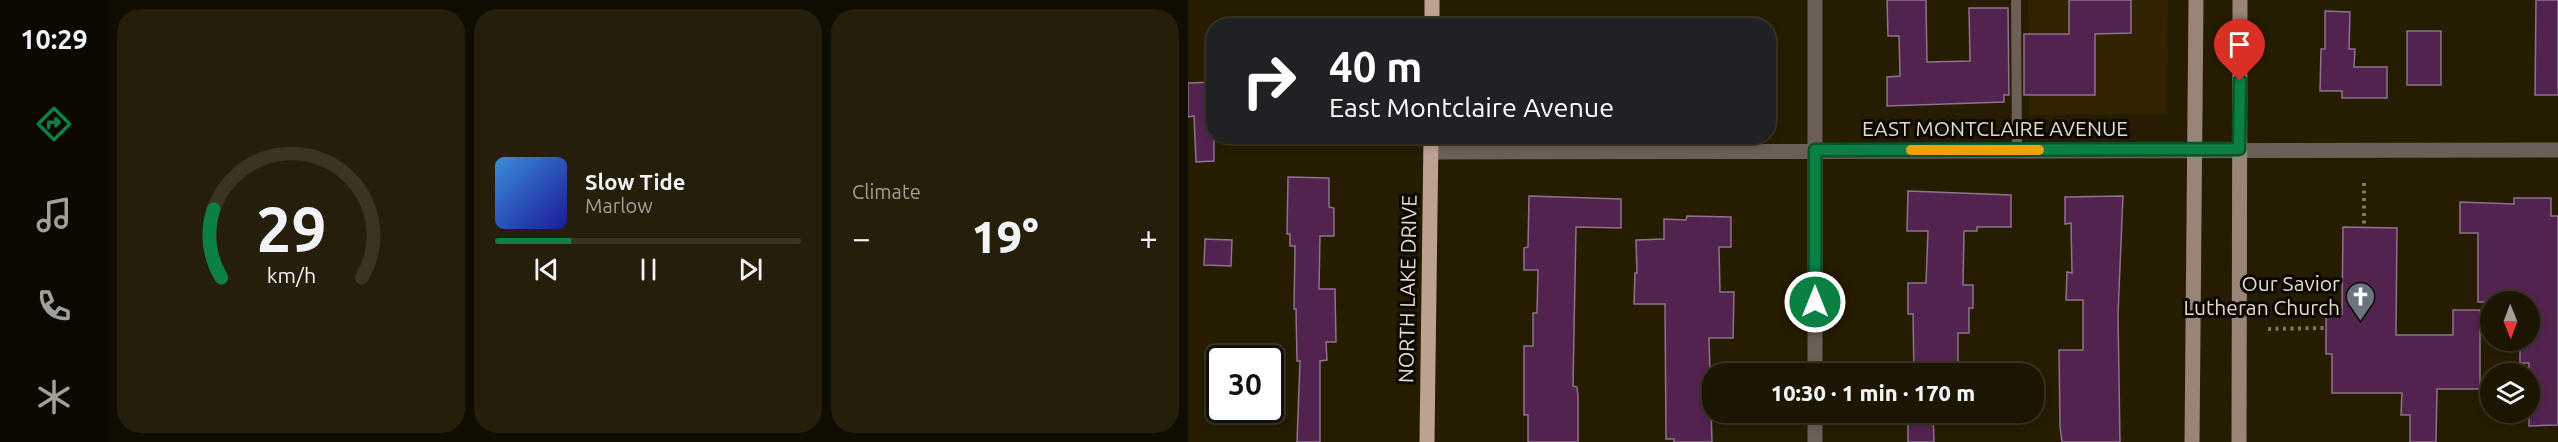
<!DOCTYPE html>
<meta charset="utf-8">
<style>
body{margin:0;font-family:Ubuntu,sans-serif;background:#251e0b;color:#f1f3f6;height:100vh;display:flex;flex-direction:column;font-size:22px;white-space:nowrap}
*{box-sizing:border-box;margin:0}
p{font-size:20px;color:#a09f99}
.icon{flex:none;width:33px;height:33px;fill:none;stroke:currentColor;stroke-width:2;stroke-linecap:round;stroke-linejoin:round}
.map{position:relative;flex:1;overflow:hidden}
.drawer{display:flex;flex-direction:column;gap:9px;padding:9px;background:#0f0c01;width:1080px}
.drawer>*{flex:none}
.top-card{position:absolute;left:18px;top:18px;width:570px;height:126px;border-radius:24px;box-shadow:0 3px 9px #0003,0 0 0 2px #3a3423;background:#202124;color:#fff;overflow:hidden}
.needle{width:39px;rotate:179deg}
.controls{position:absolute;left:1292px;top:291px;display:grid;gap:12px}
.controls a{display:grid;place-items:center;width:60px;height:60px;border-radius:50%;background:#1c1501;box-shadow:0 3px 9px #0003,0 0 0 2px #3a3423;font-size:30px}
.speed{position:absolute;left:18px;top:345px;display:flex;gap:12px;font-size:30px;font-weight:700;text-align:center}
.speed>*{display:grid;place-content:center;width:78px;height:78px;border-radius:50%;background:#1c1501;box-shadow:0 3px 9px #0003,0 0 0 2px #3a3423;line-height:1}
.speed .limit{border:3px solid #111;border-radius:9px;background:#fff;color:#111}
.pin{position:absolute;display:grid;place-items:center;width:51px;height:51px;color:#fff;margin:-62px -26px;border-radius:50% 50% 50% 0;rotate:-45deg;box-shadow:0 0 6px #0007}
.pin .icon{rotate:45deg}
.me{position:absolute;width:66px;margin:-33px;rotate:0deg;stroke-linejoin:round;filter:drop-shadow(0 0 4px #0008)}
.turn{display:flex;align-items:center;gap:21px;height:126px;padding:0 24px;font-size:27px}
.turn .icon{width:78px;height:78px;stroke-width:2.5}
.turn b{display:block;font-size:42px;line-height:51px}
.big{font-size:45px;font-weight:800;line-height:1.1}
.drawer .card{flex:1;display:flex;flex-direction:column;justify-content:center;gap:9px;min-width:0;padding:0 21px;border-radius:24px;background:#251e0b}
.drawer .dial{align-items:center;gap:0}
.dial svg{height:156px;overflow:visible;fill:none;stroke:#3a3423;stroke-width:7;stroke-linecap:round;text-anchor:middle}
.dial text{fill:#f1f3f6;stroke:none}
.song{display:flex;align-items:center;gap:18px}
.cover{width:72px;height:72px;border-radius:9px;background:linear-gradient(135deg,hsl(210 70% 55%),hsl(240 70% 35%))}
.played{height:6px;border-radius:3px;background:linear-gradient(90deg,#0b8043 25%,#3a3423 25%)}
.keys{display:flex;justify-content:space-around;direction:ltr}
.heat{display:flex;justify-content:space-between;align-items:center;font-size:33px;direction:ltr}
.drawer .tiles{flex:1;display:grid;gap:9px;grid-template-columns:repeat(3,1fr)}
.trip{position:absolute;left:514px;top:363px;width:342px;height:60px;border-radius:24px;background:#1c1501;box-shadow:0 3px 9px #0003,0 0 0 2px #3a3423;font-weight:800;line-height:60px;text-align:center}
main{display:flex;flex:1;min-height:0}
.menu{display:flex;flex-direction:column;width:108px;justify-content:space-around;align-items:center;background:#0b0800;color:#a09f99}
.menu .icon{width:42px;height:42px}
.menu .current{color:#0b8043}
.menu b{font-size:27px;color:#f1f3f6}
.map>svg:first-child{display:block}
.built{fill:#312300}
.building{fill:#532350;stroke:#8c738a;stroke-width:1.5}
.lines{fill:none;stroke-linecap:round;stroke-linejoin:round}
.path{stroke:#807862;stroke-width:4;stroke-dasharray:3 4.5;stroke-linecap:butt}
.lane{stroke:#6c5f57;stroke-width:10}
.street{stroke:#6c5f57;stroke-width:15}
.secondary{stroke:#998478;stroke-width:15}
.primary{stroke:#bda191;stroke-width:15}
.route-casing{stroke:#07532c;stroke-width:15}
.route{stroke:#0b8043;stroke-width:10}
.slow{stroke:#f59e0b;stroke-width:10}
.labels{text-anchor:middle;stroke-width:6;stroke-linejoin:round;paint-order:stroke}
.street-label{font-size:21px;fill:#e2dbcb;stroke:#0b0701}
.poi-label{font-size:21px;fill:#e2dbcb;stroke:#0b0701;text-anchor:end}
</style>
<main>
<nav class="menu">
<b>10:29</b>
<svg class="icon current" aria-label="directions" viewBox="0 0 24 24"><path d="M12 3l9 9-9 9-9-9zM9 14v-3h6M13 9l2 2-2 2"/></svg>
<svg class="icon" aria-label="music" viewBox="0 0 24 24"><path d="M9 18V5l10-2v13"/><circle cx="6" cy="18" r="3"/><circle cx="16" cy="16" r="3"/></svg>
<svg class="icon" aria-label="phone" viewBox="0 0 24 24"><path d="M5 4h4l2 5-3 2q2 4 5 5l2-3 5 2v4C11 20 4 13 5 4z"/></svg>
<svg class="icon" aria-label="climate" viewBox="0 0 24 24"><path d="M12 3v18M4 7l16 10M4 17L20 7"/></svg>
</nav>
<section class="drawer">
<div class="tiles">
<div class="card dial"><svg viewBox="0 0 100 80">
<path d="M14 69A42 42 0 1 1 86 69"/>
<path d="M14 69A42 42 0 0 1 10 34" stroke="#0b8043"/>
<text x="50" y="56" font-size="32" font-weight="700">29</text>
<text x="50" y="72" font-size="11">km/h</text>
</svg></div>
<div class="card">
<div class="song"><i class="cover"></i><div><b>Slow Tide</b><p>Marlow</p></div></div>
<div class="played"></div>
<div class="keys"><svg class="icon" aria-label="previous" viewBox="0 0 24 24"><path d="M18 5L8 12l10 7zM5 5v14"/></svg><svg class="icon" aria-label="pause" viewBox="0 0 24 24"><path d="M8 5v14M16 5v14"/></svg><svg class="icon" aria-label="next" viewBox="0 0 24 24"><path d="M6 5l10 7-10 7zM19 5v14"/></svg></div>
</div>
<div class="card"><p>Climate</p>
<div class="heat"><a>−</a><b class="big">19°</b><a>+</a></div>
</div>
</div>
</section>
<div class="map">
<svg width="1370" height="442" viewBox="0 0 1370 442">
<rect width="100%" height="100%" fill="#261c01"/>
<path class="built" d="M 840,0 L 980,0 L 979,114 L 841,115 Z"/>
<path class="building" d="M 699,0 L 738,0 L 739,62 L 782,61 L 781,8 L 820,8 L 821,95 L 816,95 L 816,102 L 699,106 L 699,77 L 712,76 L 711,36 L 700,36 Z
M 881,0 L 943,0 L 943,33 L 907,34 L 907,95 L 836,95 L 836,34 L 881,34 Z
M 1348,0 L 1370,0 L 1370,95 L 1347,95 Z
M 1137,11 L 1162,12 L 1161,49 L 1167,49 L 1166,67 L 1199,67 L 1199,98 L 1154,98 L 1154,91 L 1132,91 L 1133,49 L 1137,49 Z
M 1219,31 L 1253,31 L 1253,85 L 1219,85 Z
M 26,82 L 26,161 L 8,162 L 6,116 L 0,117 L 0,83 Z
M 100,177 L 141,178 L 141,207 L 146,208 L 146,236 L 132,236 L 131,289 L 147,289 L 148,342 L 138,342 L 139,360 L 132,361 L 132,442 L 109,442 L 112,361 L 109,361 L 108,309 L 106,309 L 107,246 L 102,246 L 102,234 L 99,234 Z
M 720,191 L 823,195 L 823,227 L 789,227 L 789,231 L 776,231 L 775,285 L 785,285 L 785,308 L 781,308 L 781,333 L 770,333 L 770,374 L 726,374 L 725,314 L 720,314 L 720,283 L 738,283 L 740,231 L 719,231 Z
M 341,196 L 433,199 L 433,228 L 388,227 L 385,386 L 389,387 L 390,396 L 390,442 L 340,442 L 340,415 L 336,415 L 336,346 L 345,346 L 345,313 L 349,313 L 350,270 L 336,270 L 336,248 L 340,247 Z
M 935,196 L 930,314 L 932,442 L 874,442 L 872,426 L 871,350 L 895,350 L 895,300 L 878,300 L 879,272 L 884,273 L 883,223 L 877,224 L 877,197 Z
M 1326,198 L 1363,198 L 1363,216 L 1370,216 L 1370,425 L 1341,426 L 1341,363 L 1332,363 L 1332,340 L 1341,340 L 1341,302 L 1290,302 L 1290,233 L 1272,233 L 1272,202 L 1326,204 Z
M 499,216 L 543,217 L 543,247 L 531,247 L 532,292 L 546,292 L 545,338 L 521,338 L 524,442 L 486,442 L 486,439 L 478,439 L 477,304 L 446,304 L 447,273 L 449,273 L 448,240 L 476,239 L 476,219 L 498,220 Z
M 1155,227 L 1209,228 L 1208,335 L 1265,335 L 1265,310 L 1292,310 L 1292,389 L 1249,389 L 1248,442 L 1222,442 L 1222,415 L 1213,415 L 1214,393 L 1144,393 L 1144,354 L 1138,354 L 1138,315 L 1154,314 Z
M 17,239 L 44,240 L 43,266 L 16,265 Z
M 720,412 L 745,412 L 746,442 L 720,442 Z"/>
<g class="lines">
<path class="path" d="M 1176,183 L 1176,228
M 1080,329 L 1138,328"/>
<path class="lane" d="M 828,0 L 829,151"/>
<path class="street" d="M 243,152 L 1370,150
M 627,374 L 627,0
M 627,442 L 627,412"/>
<path class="secondary" d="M 1004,442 L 1008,0
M 1051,442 L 1052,0"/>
<path class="primary" d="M 244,26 L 244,0
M 239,442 L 243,136"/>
</g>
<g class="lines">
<defs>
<path id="route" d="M 627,302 L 627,150 L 1051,149 L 1052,81"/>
</defs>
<use href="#route" class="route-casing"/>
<use href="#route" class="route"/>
<path class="slow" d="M 723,150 L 851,150"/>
</g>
<defs>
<symbol id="church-pin" viewBox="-11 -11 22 30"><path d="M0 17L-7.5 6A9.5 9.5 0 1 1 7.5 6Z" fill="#6b7280" stroke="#0b0701"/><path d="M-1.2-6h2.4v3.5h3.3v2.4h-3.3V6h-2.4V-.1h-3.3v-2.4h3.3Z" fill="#fff"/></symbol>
</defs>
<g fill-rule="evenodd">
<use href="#church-pin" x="1156" y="280" width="33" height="45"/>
</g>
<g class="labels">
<g class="street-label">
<text x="807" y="136">EAST MONTCLAIRE AVENUE</text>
<text transform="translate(220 289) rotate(-89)" y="7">NORTH LAKE DRIVE</text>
</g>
<g class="poi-label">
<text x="1152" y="291">Our Savior<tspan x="1152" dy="24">Lutheran Church</tspan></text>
</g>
</g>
</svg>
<div class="controls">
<a><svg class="needle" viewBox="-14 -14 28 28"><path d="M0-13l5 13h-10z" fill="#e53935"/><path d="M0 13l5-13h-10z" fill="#a09f99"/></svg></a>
<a><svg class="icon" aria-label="layers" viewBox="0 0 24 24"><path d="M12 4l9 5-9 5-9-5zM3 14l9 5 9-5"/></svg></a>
</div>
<div class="speed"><div class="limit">30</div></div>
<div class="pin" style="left:1052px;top:81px;background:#d93025"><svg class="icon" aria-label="arrive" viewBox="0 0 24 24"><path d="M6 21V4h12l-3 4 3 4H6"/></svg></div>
<svg class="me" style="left:627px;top:302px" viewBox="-20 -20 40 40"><circle r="17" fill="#0b8043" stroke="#fff" stroke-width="3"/><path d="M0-11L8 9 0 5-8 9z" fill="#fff"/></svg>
<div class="trip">10:30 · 1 min · 170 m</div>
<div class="top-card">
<div class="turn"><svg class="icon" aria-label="right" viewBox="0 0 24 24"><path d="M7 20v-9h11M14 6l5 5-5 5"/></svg><div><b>40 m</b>East Montclaire Avenue</div></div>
</div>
</div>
</main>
